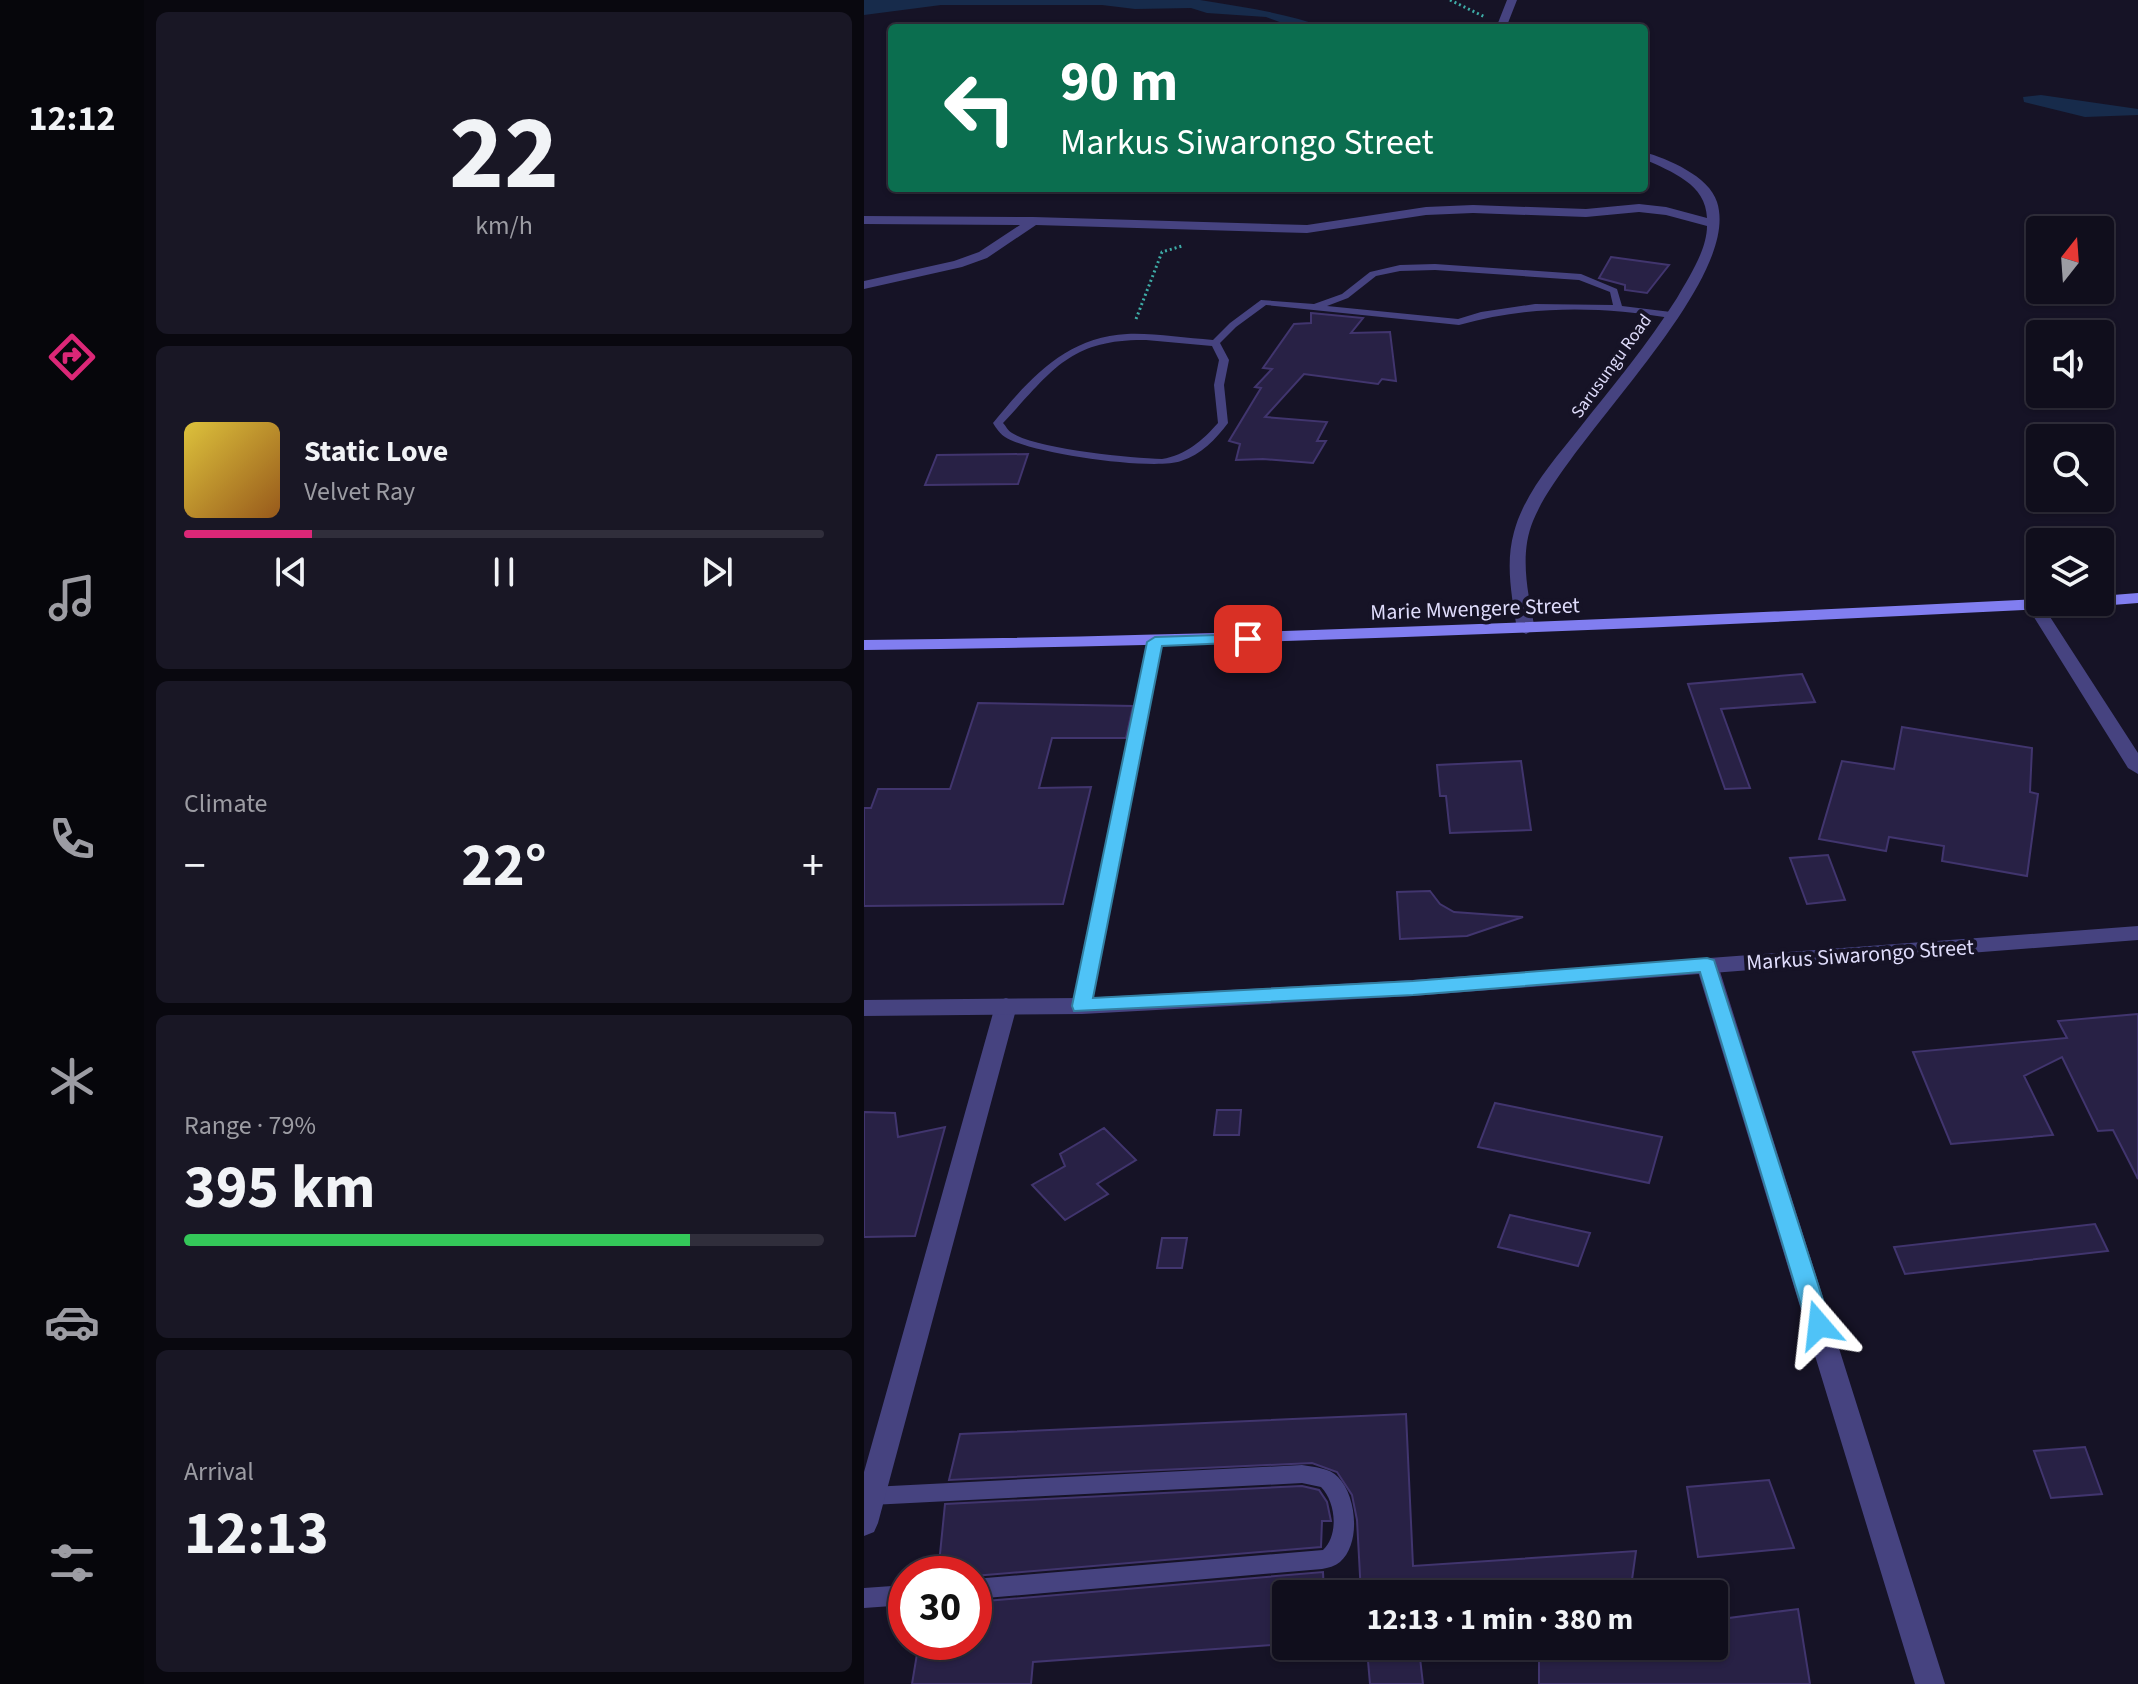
<!DOCTYPE html>
<meta charset="utf-8">
<style>
body{margin:0;font-family:"Source Sans 3",sans-serif;background:#191725;color:#f1f3f6;height:100vh;display:flex;flex-direction:column;font-size:30px;white-space:nowrap}
*{box-sizing:border-box;margin:0}
p{font-size:26px;color:#9c9ca3}
.icon{flex:none;width:44px;height:44px;fill:none;stroke:currentColor;stroke-width:2;stroke-linecap:round;stroke-linejoin:round}
.map{position:relative;flex:1;overflow:hidden}
.panel{display:flex;flex-direction:column;gap:12px;padding:12px;background:#09080f;width:720px}
.panel>*{flex:none}
.top-card{position:absolute;left:24px;top:24px;width:760px;height:168px;border-radius:8px;box-shadow:0 2px 6px #0004,0 0 0 2px #302e3b;background:#0b6e4f;color:#fff;overflow:hidden}
.needle{width:52px;rotate:17deg}
.fabs{position:absolute;left:1162px;top:216px;display:grid;gap:16px}
.fabs a{display:grid;place-items:center;width:88px;height:88px;border-radius:8px;background:#100e1c;box-shadow:0 2px 6px #0004,0 0 0 2px #302e3b;font-size:40px}
.speed{position:absolute;left:24px;top:1556px;display:flex;gap:16px;font-size:40px;font-weight:700;text-align:center}
.speed>*{display:grid;place-content:center;width:104px;height:104px;border-radius:50%;background:#100e1c;box-shadow:0 2px 6px #0004,0 0 0 2px #302e3b;line-height:1}
.speed .limit{border:12px solid #d22;background:#fff;color:#111}
.pin{position:absolute;display:grid;place-items:center;width:68px;height:68px;color:#fff;margin:-34px;border-radius:16px;box-shadow:0 4px 12px #0006}
.me{position:absolute;width:88px;margin:-44px;rotate:343deg;stroke-linejoin:round;filter:drop-shadow(0 0 6px #0008)}
.turn{display:flex;align-items:center;gap:28px;height:168px;padding:0 40px;font-size:36px}
.turn .icon{width:104px;height:104px;stroke-width:2.5}
.turn b{display:block;font-size:56px;line-height:68px}
.big{font-size:60px;font-weight:700;line-height:1.1}
.panel .tile{flex:1;display:flex;flex-direction:column;justify-content:center;gap:12px;min-width:0;padding:0 28px;border-radius:12px;background:#191725}
.panel .dial{align-items:center;gap:0}
.dial b{font-size:104px;line-height:1}
.song{display:flex;align-items:center;gap:24px}
.cover{width:96px;height:96px;border-radius:12px;background:linear-gradient(135deg,hsl(50 70% 55%),hsl(30 70% 35%))}
.played{height:8px;border-radius:4px;background:linear-gradient(90deg,#db2777 20%,#302e3b 20%)}
.keys{display:flex;justify-content:space-around;direction:ltr}
.heat{display:flex;justify-content:space-between;align-items:center;font-size:44px;direction:ltr}
.charge{height:12px;border-radius:6px;background:linear-gradient(90deg,#34c759 79%,#302e3b 0)}
.trip{position:absolute;left:408px;top:1580px;width:456px;height:80px;border-radius:8px;background:#100e1c;box-shadow:0 2px 6px #0004,0 0 0 2px #302e3b;font-weight:700;line-height:80px;text-align:center}
main{display:flex;flex:1;min-height:0}
.menu{display:flex;flex-direction:column;width:144px;justify-content:space-around;align-items:center;background:#06060b;color:#9c9ca3}
.menu .icon{width:56px;height:56px}
.menu .current{color:#db2777}
.menu b{font-size:36px;color:#f1f3f6}
.map>svg:first-child{display:block}
.water{fill:#172b4b}
.building{fill:#282145;stroke:#41356e;stroke-width:2}
.lines{fill:none;stroke-linecap:round;stroke-linejoin:round}
.path{stroke:#3eaca7;stroke-width:3;stroke-dasharray:2 3;stroke-linecap:butt}
.service{fill:#464380;fill-rule:evenodd}
.minor{fill:#464380;fill-rule:evenodd}
.tertiary{fill:#464380;fill-rule:evenodd}
.secondary{fill:#817ef0;fill-rule:evenodd}
.route{fill:#4fc3f7;stroke:#337fa1;stroke-width:2}
.labels{text-anchor:middle;stroke-width:8;stroke-linejoin:round;paint-order:stroke}
.far-street-label{font-size:18px;fill:#dfdcfb;stroke:#161326}
.street-label{font-size:22px;fill:#dfdcfb;stroke:#161326}
</style>
<main>
<nav class="menu">
<b>12:12</b>
<svg class="icon current" aria-label="directions" viewBox="0 0 24 24"><path d="M12 3l9 9-9 9-9-9zM9 14v-3h6M13 9l2 2-2 2"/></svg>
<svg class="icon" aria-label="music" viewBox="0 0 24 24"><path d="M9 18V5l10-2v13"/><circle cx="6" cy="18" r="3"/><circle cx="16" cy="16" r="3"/></svg>
<svg class="icon" aria-label="phone" viewBox="0 0 24 24"><path d="M5 4h4l2 5-3 2q2 4 5 5l2-3 5 2v4C11 20 4 13 5 4z"/></svg>
<svg class="icon" aria-label="climate" viewBox="0 0 24 24"><path d="M12 3v18M4 7l16 10M4 17L20 7"/></svg>
<svg class="icon" aria-label="car" viewBox="0 0 24 24"><path d="M5 17H2v-5l4-1 3-4h7l3 4 3 1v5h-3M9 17h6M6 11h13"/><circle cx="7" cy="17" r="2"/><circle cx="17" cy="17" r="2"/></svg>
<svg class="icon" aria-label="filters" viewBox="0 0 24 24"><path d="M4 7h16M4 17h16"/><circle cx="9" cy="7" r="2"/><circle cx="15" cy="17" r="2"/></svg>
</nav>
<section class="panel">
<div class="tile dial"><b>22</b><p>km/h</p></div>
<div class="tile">
<div class="song"><i class="cover"></i><div><b>Static Love</b><p>Velvet Ray</p></div></div>
<div class="played"></div>
<div class="keys"><svg class="icon" aria-label="previous" viewBox="0 0 24 24"><path d="M18 5L8 12l10 7zM5 5v14"/></svg><svg class="icon" aria-label="pause" viewBox="0 0 24 24"><path d="M8 5v14M16 5v14"/></svg><svg class="icon" aria-label="next" viewBox="0 0 24 24"><path d="M6 5l10 7-10 7zM19 5v14"/></svg></div>
</div>
<div class="tile"><p>Climate</p>
<div class="heat"><a>−</a><b class="big">22°</b><a>+</a></div>
</div>
<div class="tile"><p>Range · 79%</p><b class="big">395 km</b><div class="charge"></div></div>
<div class="tile"><p>Arrival</p><b class="big">12:13</b></div>
</section>
<div class="map">
<svg width="1274" height="1684" viewBox="0 0 1274 1684">
<rect width="100%" height="100%" fill="#161326"/>
<path class="water" d="M 0,0 L 336,0 C 380,7 421,13 463,28 L 432,28 L 402,17 L 343,13 L 327,8 L 271,9 L 238,5 L 77,5 L 0,15 Z
M 1177,95 L 1274,109 L 1274,115 L 1221,117 L 1160,102 L 1159,97 Z"/>
<path class="building" d="M 747,257 L 805,265 L 783,293 L 761,290 L 761,285 L 735,278 Z
M 447,313 L 499,318 L 487,333 L 526,332 L 532,381 L 518,379 L 514,384 L 440,374 L 401,417 L 463,422 L 453,441 L 462,441 L 449,463 L 399,459 L 372,460 L 376,444 L 365,441 L 397,388 L 391,387 L 408,369 L 399,368 L 430,324 L 447,323 Z
M 164,454 L 154,484 L 61,485 L 73,455 Z
M 938,674 L 951,702 L 857,709 L 886,788 L 861,789 L 824,684 Z
M 114,703 L 269,706 L 262,738 L 188,738 L 175,788 L 227,787 L 199,904 L 0,906 L 0,808 L 7,808 L 14,789 L 86,789 Z
M 1038,727 L 1168,748 L 1166,792 L 1174,794 L 1163,876 L 1078,861 L 1080,846 L 1025,837 L 1022,851 L 955,839 L 978,761 L 1030,769 Z
M 657,761 L 667,830 L 586,833 L 582,796 L 576,796 L 573,765 Z
M 964,855 L 981,900 L 943,904 L 926,858 Z
M 566,891 L 576,904 L 590,912 L 659,917 L 603,936 L 536,939 L 533,892 Z
M 1274,1014 L 1274,1179 L 1249,1130 L 1234,1131 L 1198,1057 L 1160,1076 L 1189,1135 L 1087,1144 L 1049,1052 L 1203,1038 L 1194,1021 Z
M 631,1103 L 798,1137 L 785,1183 L 614,1147 Z
M 353,1110 L 377,1110 L 375,1135 L 350,1135 Z
M 0,1112 L 31,1113 L 34,1137 L 81,1127 L 51,1236 L 0,1237 Z
M 240,1128 L 272,1160 L 233,1184 L 244,1194 L 201,1220 L 168,1185 L 201,1166 L 196,1154 Z
M 646,1215 L 726,1233 L 714,1266 L 634,1247 Z
M 1231,1224 L 1244,1251 L 1041,1274 L 1030,1247 Z
M 298,1238 L 323,1238 L 318,1268 L 293,1268 Z
M 542,1414 L 549,1566 L 772,1551 L 766,1594 L 497,1594 L 493,1520 L 488,1495 L 473,1472 L 448,1463 L 85,1480 L 96,1434 Z
M 1221,1447 L 1238,1494 L 1187,1498 L 1170,1451 Z
M 905,1480 L 930,1548 L 834,1557 L 823,1487 Z
M 438,1486 L 455,1490 L 463,1502 L 467,1521 L 458,1521 L 457,1547 L 110,1576 L 74,1574 L 81,1504 Z
M 459,1572 L 460,1594 L 422,1594 L 422,1644 L 169,1662 L 167,1684 L 48,1684 L 55,1642 L 110,1642 L 110,1602 Z
M 934,1609 L 946,1684 L 675,1684 L 675,1646 L 850,1646 L 850,1620 Z
M 556,1658 L 559,1684 L 506,1684 L 504,1661 Z"/>
<g class="lines">
<path class="path" d="M 586,0 L 621,17
M 272,319 L 298,252 L 318,246"/>
<path class="service" d="M 571,264 L 717,274 L 753,289 L 758,306 L 807,312 L 812,315 L 807,318 C 736,306 665,305 595,325 L 402,305 L 372,327 L 356,343 L 365,360 L 360,385 L 364,423 C 352,439 337,455 317,461 C 289,471 165,453 141,437 C 136,434 132,428 129,423 C 165,379 202,337 263,334 C 291,333 320,338 349,340 L 366,323 L 397,300 L 450,304 L 478,294 L 506,272 L 536,265 ZM 571,270 L 715,280 L 746,292 L 749,305 L 671,304 L 617,312 L 594,319 L 463,306 L 484,298 L 512,276 L 536,271 ZM 282,340 L 348,346 L 355,360 L 350,385 L 354,423 C 338,441 322,455 298,459 C 266,458 173,449 148,433 C 144,431 142,426 139,423 C 188,371 205,339 282,340 Z
M 291,638 L 297,642 L 226,1006 L 223,1010 L 213,1010 L 210,1006 L 285,642 Z
M 438,1465 C 450,1467 466,1468 474,1477 C 493,1496 497,1544 476,1562 C 471,1566 464,1568 458,1569 L 110,1599 L 110,1579 L 459,1550 C 475,1535 472,1502 457,1487 L 438,1483 L 7,1505 L 0,1502 L 0,1490 L 7,1487 Z
M 42,1585 L 42,1605 L 0,1608 L 0,1588 Z"/>
<path class="minor" d="M 643,0 L 653,0 L 642,28 L 632,28 Z
M 780,152 C 804,159 845,176 853,202 C 879,282 701,441 669,521 C 655,555 664,594 671,629 L 662,634 L 653,629 C 648,597 641,564 650,532 C 660,494 690,460 714,430 C 748,387 784,344 813,298 C 825,277 843,250 843,226 L 802,215 L 775,212 L 722,217 L 609,213 L 562,215 L 443,233 L 172,225 L 123,258 L 98,267 L 0,289 L 0,281 L 90,261 L 115,252 L 156,225 L 0,224 L 0,216 L 169,217 L 443,225 L 562,207 L 609,205 L 722,209 L 775,204 L 802,207 L 843,218 C 842,184 808,172 780,159 Z
M 1171,601 L 1179,606 L 1274,753 L 1274,774 L 1264,768 L 1163,606 Z
M 843,958 L 851,960 L 854,965 L 1081,1684 L 1051,1684 L 832,965 L 835,960 Z
M 142,998 L 150,1001 L 153,1006 L 14,1523 L 10,1532 L 0,1536 L 0,1472 L 131,1006 L 134,1001 Z"/>
<path class="tertiary" d="M 1274,926 L 1274,940 L 549,996 L 218,1014 L 0,1016 L 0,1000 L 218,998 L 549,980 Z"/>
<path class="secondary" d="M 1274,593 L 1274,603 L 1223,607 C 815,627 408,646 0,650 L 0,640 C 392,636 784,618 1176,599 L 1176,602 L 1236,602 L 1236,596 Z"/>
</g>
<path class="route" d="M 384,634 L 389,635 L 389,642 L 298,646 L 229,998 L 549,981 L 843,958 L 850,960 L 967,1325 L 963,1332 L 955,1334 L 946,1332 L 943,1325 L 836,972 L 549,995 L 210,1011 L 208,1006 L 283,642 L 291,637 Z"/>
<g class="labels">
<g class="far-street-label">
<text transform="translate(747 366) rotate(-54)" y="6">Sarusungu Road</text>
</g>
<g class="street-label">
<text transform="translate(611 608) rotate(-2)" y="8">Marie Mwengere Street</text>
<text transform="translate(996 954) rotate(-4)" y="8">Markus Siwarongo Street</text>
</g>
</g>
</svg>
<div class="fabs">
<a><svg class="needle" viewBox="-14 -14 28 28"><path d="M0-13l5 13h-10z" fill="#e53935"/><path d="M0 13l5-13h-10z" fill="#9c9ca3"/></svg></a>
<a><svg class="icon" aria-label="sound" viewBox="0 0 24 24"><path d="M4 9h4l5-4v14l-5-4H4zM17 9q2 3 0 6"/></svg></a>
<a><svg class="icon" aria-label="search" viewBox="0 0 24 24"><circle cx="10" cy="10" r="6"/><path d="M15 15l6 6"/></svg></a>
<a><svg class="icon" aria-label="layers" viewBox="0 0 24 24"><path d="M12 4l9 5-9 5-9-5zM3 14l9 5 9-5"/></svg></a>
</div>
<div class="speed"><div class="limit">30</div></div>
<div class="pin" style="left:384px;top:639px;background:#d93025"><svg class="icon" aria-label="arrive" viewBox="0 0 24 24"><path d="M6 21V4h12l-3 4 3 4H6"/></svg></div>
<svg class="me" style="left:955px;top:1325px" viewBox="-20 -20 40 40"><path d="M0-17L14 15 0 8-14 15z" fill="#4fc3f7" stroke="#fff" stroke-width="4"/></svg>
<div class="trip">12:13 · 1 min · 380 m</div>
<div class="top-card">
<div class="turn"><svg class="icon" aria-label="left" viewBox="0 0 24 24"><path d="M17 20v-9H6M10 6l-5 5 5 5"/></svg><div><b>90 m</b>Markus Siwarongo Street</div></div>
</div>
</div>
</main>
